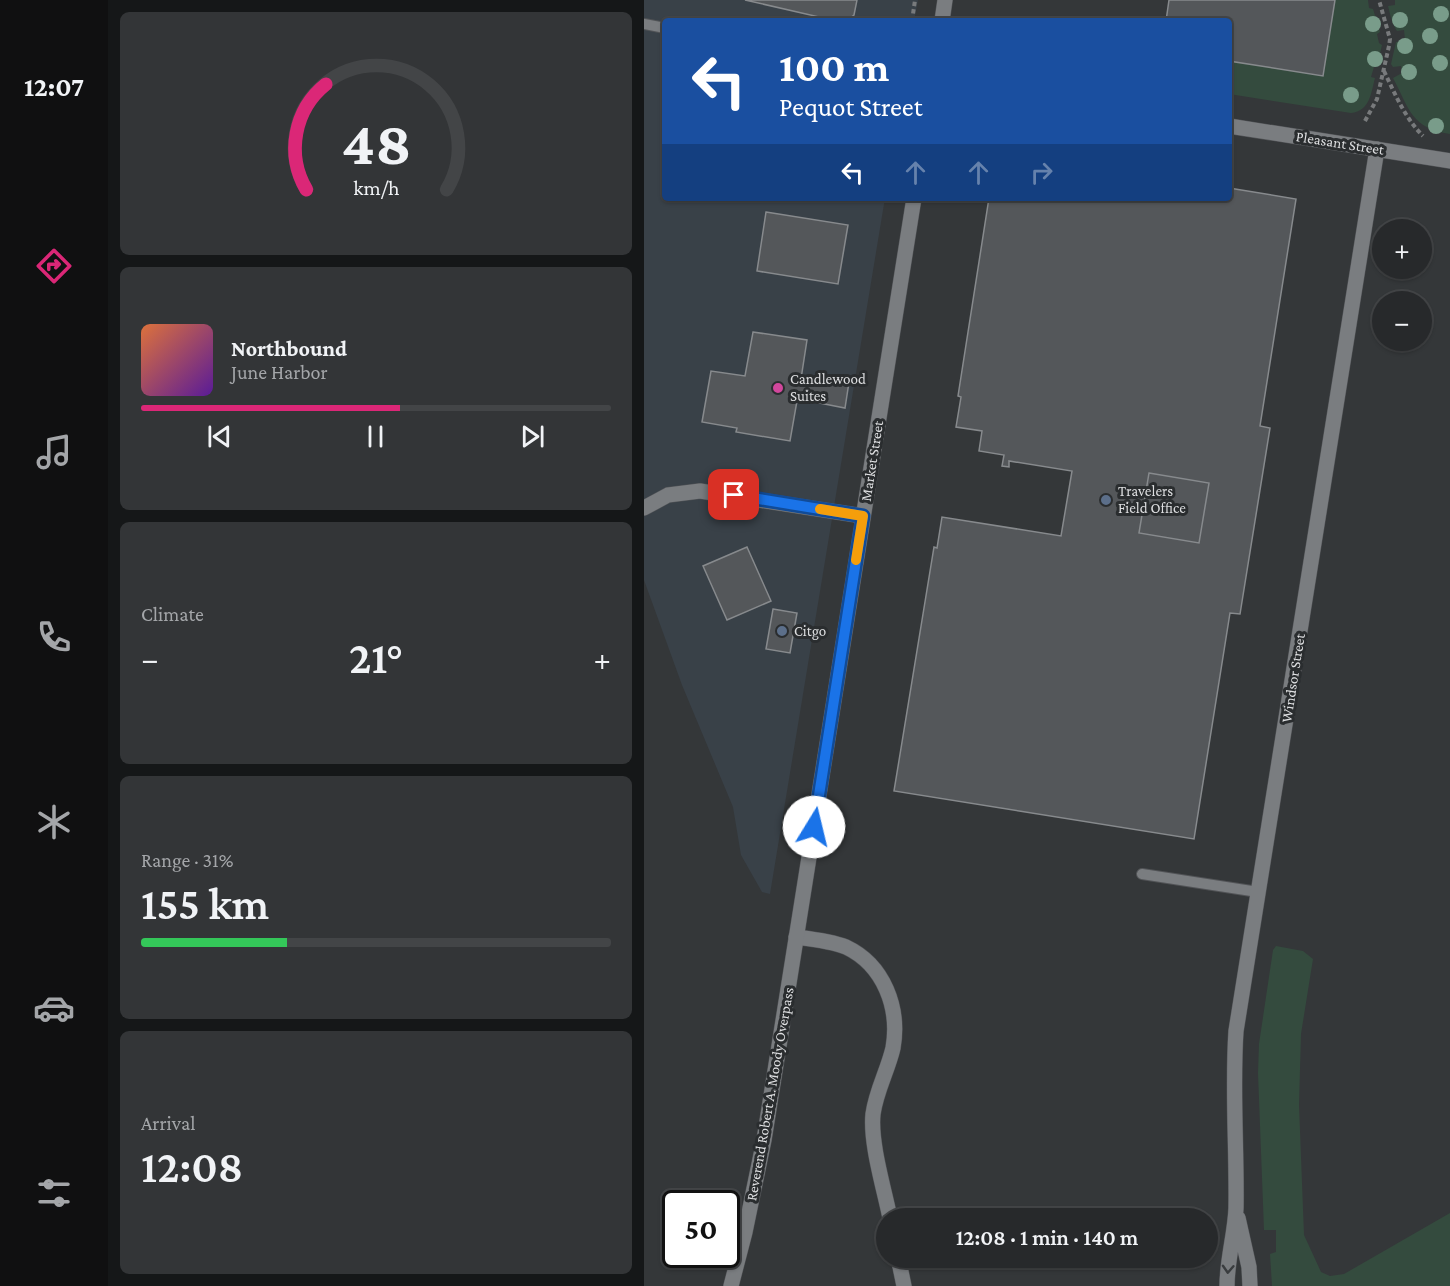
<!DOCTYPE html>
<meta charset="utf-8">
<style>
body{margin:0;font-family:"Crimson Pro",serif;background:#333537;color:#f1f3f6;height:100vh;display:flex;flex-direction:column;font-size:22px;white-space:nowrap}
*{box-sizing:border-box;margin:0}
p{font-size:20px;color:#a4a6a9}
.icon{flex:none;width:33px;height:33px;fill:none;stroke:currentColor;stroke-width:2;stroke-linecap:round;stroke-linejoin:round}
.map{position:relative;flex:1;overflow:hidden}
.sheet{display:flex;flex-direction:column;gap:12px;padding:12px;background:#151718;width:536px}
.sheet>*{flex:none}
.top-card{position:absolute;left:18px;top:18px;width:570px;height:183px;border-radius:6px;box-shadow:0 2px 4px #0004,0 0 0 2px #434547;background:#1a4fa0;color:#fff;overflow:hidden}
.fabs{position:absolute;left:728px;top:219px;display:grid;gap:12px}
.fabs a{display:grid;place-items:center;width:60px;height:60px;border-radius:50%;background:#27292b;box-shadow:0 2px 4px #0004,0 0 0 2px #434547;font-size:30px}
.speed{position:absolute;left:18px;top:1190px;display:flex;gap:12px;font-size:30px;font-weight:700;text-align:center}
.speed>*{display:grid;place-content:center;width:78px;height:78px;border-radius:50%;background:#27292b;box-shadow:0 2px 4px #0004,0 0 0 2px #434547;line-height:1}
.speed .limit{border:3px solid #111;border-radius:9px;background:#fff;color:#111}
.pin{position:absolute;display:grid;place-items:center;width:51px;height:51px;color:#fff;margin:-26px;border-radius:12px;box-shadow:0 3px 9px #0006}
.me{position:absolute;width:66px;margin:-33px;rotate:9deg;stroke-linejoin:round;filter:drop-shadow(0 0 4px #0008)}
.turn{display:flex;align-items:center;gap:21px;height:126px;padding:0 18px;font-size:27px}
.turn .icon{width:78px;height:78px;stroke-width:2.5}
.turn b{display:block;font-size:42px;line-height:51px}
.lanes{display:flex;align-items:center;height:57px;padding:0 18px;background:#0003;justify-content:center;gap:30px;direction:ltr}
.lanes .off{opacity:.35}
.big{font-size:45px;font-weight:600;line-height:1.1}
.sheet .widget{flex:1;display:flex;flex-direction:column;justify-content:center;gap:9px;min-width:0;padding:0 21px;border-radius:9px;background:#333537}
.sheet .dial{align-items:center;gap:0}
.dial svg{height:156px;overflow:visible;fill:none;stroke:#434547;stroke-width:7;stroke-linecap:round;text-anchor:middle}
.dial text{fill:#f1f3f6;stroke:none}
.song{display:flex;align-items:center;gap:18px}
.cover{width:72px;height:72px;border-radius:9px;background:linear-gradient(135deg,hsl(20 70% 55%),hsl(270 70% 35%))}
.played{height:6px;border-radius:3px;background:linear-gradient(90deg,#db2777 55%,#434547 55%)}
.keys{display:flex;justify-content:space-around;direction:ltr}
.heat{display:flex;justify-content:space-between;align-items:center;font-size:33px;direction:ltr}
.charge{height:9px;border-radius:4px;background:linear-gradient(90deg,#34c759 31%,#434547 0)}
.trip{position:absolute;left:232px;top:1208px;width:342px;height:60px;border-radius:30px;background:#27292b;box-shadow:0 2px 4px #0004,0 0 0 2px #434547;font-weight:600;line-height:60px;text-align:center}
main{display:flex;flex:1;min-height:0}
.menu{display:flex;flex-direction:column;width:108px;justify-content:space-around;align-items:center;background:#101011;color:#a4a6a9}
.menu .icon{width:42px;height:42px}
.menu .selected{color:#db2777}
.menu b{font-size:27px;color:#f1f3f6}
.map>svg:first-child{display:block}
.built{fill:#394148}
.green{fill:#344b3e}
.building{fill:#54575a;stroke:#878a8d;stroke-width:1.5;fill-rule:evenodd}
.lines{fill:none;stroke-linecap:round;stroke-linejoin:round}
.lane-casing{stroke:#525457;stroke-width:12}
.street-casing{stroke:#525457;stroke-width:16}
.secondary-casing{stroke:#525457;stroke-width:16}
.path{stroke:#787a7c;stroke-width:4;stroke-dasharray:4.5 3;stroke-linecap:butt}
.lane{stroke:#7a7d80;stroke-width:10}
.street{stroke:#7a7d80;stroke-width:15}
.secondary{stroke:#7a7d80;stroke-width:15}
.tree{fill:#799c8a}
.oneway{stroke:#3a3d3f}
.route-casing{stroke:#114b97;stroke-width:15}
.route{stroke:#1a73e8;stroke-width:10}
.slow{stroke:#f59e0b;stroke-width:10}
.hotel-dot{fill:#d1479c;stroke:#2a2d2f;stroke-width:2}
.service-dot{fill:#5c6f8a;stroke:#2a2d2f;stroke-width:2}
.labels{text-anchor:middle;stroke-width:6;stroke-linejoin:round;paint-order:stroke}
.street-label{font-size:15px;fill:#dedfe1;stroke:#2a2d2f}
.poi-label{font-size:15px;fill:#dedfe1;stroke:#2a2d2f;text-anchor:start}
</style>
<main>
<nav class="menu">
<b>12:07</b>
<svg class="icon selected" aria-label="directions" viewBox="0 0 24 24"><path d="M12 3l9 9-9 9-9-9zM9 14v-3h6M13 9l2 2-2 2"/></svg>
<svg class="icon" aria-label="music" viewBox="0 0 24 24"><path d="M9 18V5l10-2v13"/><circle cx="6" cy="18" r="3"/><circle cx="16" cy="16" r="3"/></svg>
<svg class="icon" aria-label="phone" viewBox="0 0 24 24"><path d="M5 4h4l2 5-3 2q2 4 5 5l2-3 5 2v4C11 20 4 13 5 4z"/></svg>
<svg class="icon" aria-label="climate" viewBox="0 0 24 24"><path d="M12 3v18M4 7l16 10M4 17L20 7"/></svg>
<svg class="icon" aria-label="car" viewBox="0 0 24 24"><path d="M5 17H2v-5l4-1 3-4h7l3 4 3 1v5h-3M9 17h6M6 11h13"/><circle cx="7" cy="17" r="2"/><circle cx="17" cy="17" r="2"/></svg>
<svg class="icon" aria-label="filters" viewBox="0 0 24 24"><path d="M4 7h16M4 17h16"/><circle cx="9" cy="7" r="2"/><circle cx="15" cy="17" r="2"/></svg>
</nav>
<section class="sheet">
<div class="widget dial"><svg viewBox="0 0 100 80">
<path d="M14 69A42 42 0 1 1 86 69"/>
<path d="M14 69A42 42 0 0 1 24 15" stroke="#db2777"/>
<text x="50" y="56" font-size="32" font-weight="700">48</text>
<text x="50" y="72" font-size="11">km/h</text>
</svg></div>
<div class="widget">
<div class="song"><i class="cover"></i><div><b>Northbound</b><p>June Harbor</p></div></div>
<div class="played"></div>
<div class="keys"><svg class="icon" aria-label="previous" viewBox="0 0 24 24"><path d="M18 5L8 12l10 7zM5 5v14"/></svg><svg class="icon" aria-label="pause" viewBox="0 0 24 24"><path d="M8 5v14M16 5v14"/></svg><svg class="icon" aria-label="next" viewBox="0 0 24 24"><path d="M6 5l10 7-10 7zM19 5v14"/></svg></div>
</div>
<div class="widget"><p>Climate</p>
<div class="heat"><a>−</a><b class="big">21°</b><a>+</a></div>
</div>
<div class="widget"><p>Range · 31%</p><b class="big">155 km</b><div class="charge"></div></div>
<div class="widget"><p>Arrival</p><b class="big">12:08</b></div>
</section>
<div class="map">
<svg width="807" height="1286" viewBox="0 0 807 1286">
<rect width="100%" height="100%" fill="#343739"/>
<path class="built" d="M 0,0 L 274,0 L 270,21 L 21,21 L 21,198 L 241,198 L 126,894 L 118,892 L 97,855 L 89,807 L 38,685 L 0,580 Z"/>
<path class="green" d="M 691,0 L 724,0 L 725,8 L 729,9 L 736,32 L 733,34 L 735,43 L 738,45 L 733,67 L 730,67 L 727,77 L 731,78 C 727,93 726,111 707,113 L 585,94 L 585,61 L 679,76 Z
M 751,0 L 806,0 L 806,134 C 767,128 766,110 749,78 L 758,73 L 757,66 L 749,67 L 747,64 L 752,42 L 761,40 L 760,30 L 753,31 C 748,24 746,14 744,6 L 751,5 Z
M 632,946 L 659,951 L 669,959 L 657,1034 L 655,1105 L 660,1235 L 677,1272 L 686,1276 L 700,1274 L 806,1213 L 806,1286 L 628,1286 L 626,1254 L 632,1252 L 632,1230 L 620,1230 L 614,1073 L 615,1044 L 629,950 Z"/>
<path class="building" d="M 101,0 L 213,0 L 210,15 L 202,21 L 184,21 L 184,19 Z
M 525,0 L 691,0 L 679,76 L 585,61 L 585,21 L 522,21 Z
M 585,188 L 652,199 L 616,426 L 626,428 L 596,614 L 586,613 L 550,839 L 250,791 L 290,547 L 293,548 L 298,517 L 417,536 L 428,471 L 365,461 L 365,467 L 358,466 L 360,455 L 335,451 L 338,431 L 312,427 L 317,397 L 314,396 L 345,198 L 585,198 ZM 505,473 L 565,483 L 555,543 L 495,533 Z
M 122,212 L 204,225 L 194,284 L 113,271 Z
M 109,332 L 163,340 L 157,379 L 173,382 L 174,377 L 205,382 L 201,408 L 170,402 L 171,397 L 154,395 L 146,441 L 92,432 L 93,428 L 58,422 L 67,371 L 101,376 Z
M 505,473 L 565,483 L 555,543 L 495,533 Z
M 103,547 L 127,601 L 83,620 L 59,566 Z
M 129,609 L 153,613 L 146,653 L 122,649 Z"/>
<g class="lines">
<defs>
<path id="lane" d="M 0,24 L 21,28
M 498,874 L 614,892"/>
<path id="street" d="M 0,508 L 24,495 L 56,491 L 219,516
M 152,937 C 168,939 187,941 202,947 C 240,965 256,1008 249,1048 C 244,1070 232,1091 229,1114 C 226,1143 240,1188 246,1218
M 254,1257 L 260,1286"/>
<path id="secondary" d="M 298,21 L 301,0
M 585,126 L 807,161
M 594,1218 L 605,1267 L 606,1286
M 87,1286 L 101,1232 L 120,1140 L 270,198
M 583,1286 C 583,1259 591,1234 592,1208 C 593,1149 588,1090 592,1031 L 733,149"/>
</defs>
<use href="#lane" class="lane-casing"/>
<use href="#street" class="street-casing"/>
<use href="#secondary" class="secondary-casing"/>
<path class="path" d="M 268,21 L 271,0
M 740,71 C 751,94 761,118 779,136
M 721,121 L 733,99 L 745,46 L 746,39 L 735,0"/>
<use href="#lane" class="lane"/>
<use href="#street" class="street"/>
<use href="#secondary" class="secondary"/>
</g>
<g class="tree">
<circle cx="797" cy="14" r="8"/>
<circle cx="756" cy="20" r="8"/>
<circle cx="729" cy="24" r="8"/>
<circle cx="786" cy="36" r="8"/>
<circle cx="761" cy="46" r="8"/>
<circle cx="731" cy="59" r="8"/>
<circle cx="796" cy="63" r="8"/>
<circle cx="765" cy="72" r="8"/>
<circle cx="707" cy="95" r="8"/>
<circle cx="792" cy="126" r="8"/>
</g>
<defs><path id="oneway-chevron" d="M-2-3.5L2.5 0L-2 3.5" fill="none" stroke-width="1.6" stroke-linecap="round" stroke-linejoin="round" transform="scale(1.5)"/></defs>
<use class="oneway" href="#oneway-chevron" transform="translate(584 1269) rotate(93)"/>
<g class="lines">
<defs>
<path id="route" d="M 90,495 L 219,516 L 170,827"/>
</defs>
<use href="#route" class="route-casing"/>
<use href="#route" class="route"/>
<path class="slow" d="M 176,509 L 219,516 L 212,560"/>
</g>
<circle class="hotel-dot" cx="134" cy="388" r="6"/>
<g class="service-dot">
<circle cx="462" cy="500" r="6"/>
<circle cx="138" cy="631" r="6"/>
</g>
<g class="labels">
<g class="street-label">
<text transform="translate(696 143) rotate(9)" y="5">Pleasant Street</text>
<text transform="translate(228 461) rotate(-81)" y="5">Market Street</text>
<text transform="translate(649 678) rotate(-81)" y="5">Windsor Street</text>
<text transform="translate(126 1094) rotate(-80)" y="5">Reverend Robert A. Moody Overpass</text>
</g>
<g class="poi-label">
<text x="146" y="384">Candlewood<tspan x="146" dy="17">Suites</tspan></text>
<text x="474" y="496">Travelers<tspan x="474" dy="17">Field Office</tspan></text>
<text x="150" y="636">Citgo</text>
</g>
</g>
</svg>
<div class="fabs">
<a>+</a>
<a>−</a>
</div>
<div class="speed"><div class="limit">50</div></div>
<div class="pin" style="left:90px;top:495px;background:#d93025"><svg class="icon" aria-label="arrive" viewBox="0 0 24 24"><path d="M6 21V4h12l-3 4 3 4H6"/></svg></div>
<svg class="me" style="left:170px;top:827px" viewBox="-20 -20 40 40"><circle r="19" fill="#fff"/><path d="M0-13L10 11 0 6-10 11z" fill="#1a73e8"/></svg>
<div class="trip">12:08 · 1 min · 140 m</div>
<div class="top-card">
<div class="turn"><svg class="icon" aria-label="left" viewBox="0 0 24 24"><path d="M17 20v-9H6M10 6l-5 5 5 5"/></svg><div><b>100 m</b>Pequot Street</div></div>
<div class="lanes"><svg class="icon" aria-label="left" viewBox="0 0 24 24"><path d="M17 20v-9H6M10 6l-5 5 5 5"/></svg><svg class="icon off" aria-label="ahead" viewBox="0 0 24 24"><path d="M12 20V5M6 11l6-6 6 6"/></svg><svg class="icon off" aria-label="ahead" viewBox="0 0 24 24"><path d="M12 20V5M6 11l6-6 6 6"/></svg><svg class="icon off" aria-label="right" viewBox="0 0 24 24"><path d="M7 20v-9h11M14 6l5 5-5 5"/></svg></div>
</div>
</div>
</main>
